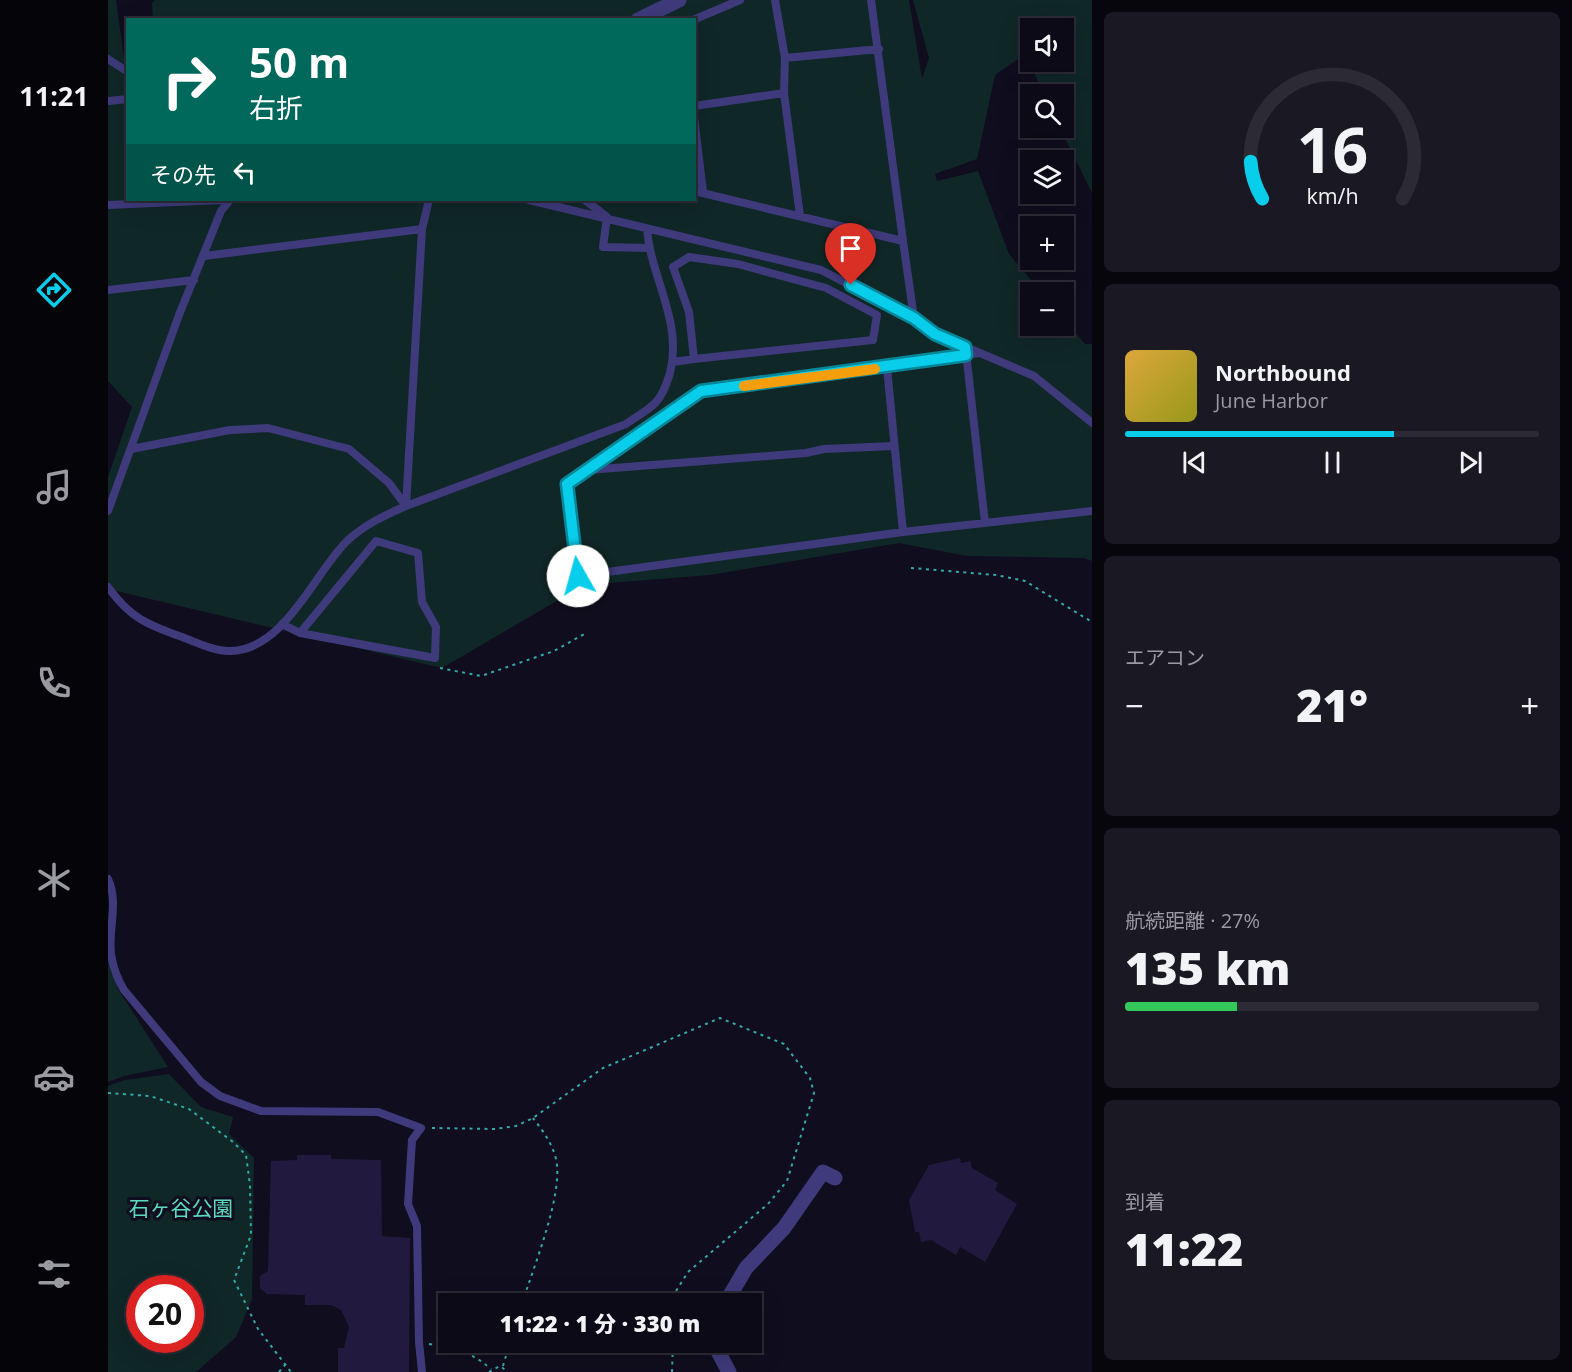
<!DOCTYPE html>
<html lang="ja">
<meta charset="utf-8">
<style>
body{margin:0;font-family:"Open Sans","Noto Sans JP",sans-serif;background:#1a1823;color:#f1f3f6;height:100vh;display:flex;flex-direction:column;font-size:22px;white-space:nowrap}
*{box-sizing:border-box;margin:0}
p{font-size:20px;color:#9a9aa1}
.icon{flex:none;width:33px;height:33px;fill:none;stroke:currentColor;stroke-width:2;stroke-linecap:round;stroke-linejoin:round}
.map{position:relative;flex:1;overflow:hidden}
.panel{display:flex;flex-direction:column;gap:12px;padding:12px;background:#07060c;width:480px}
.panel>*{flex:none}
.guide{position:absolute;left:18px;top:18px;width:570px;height:183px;border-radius:0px;box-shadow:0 6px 24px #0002,0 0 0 2px #2c2b35;background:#00695c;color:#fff;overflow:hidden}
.buttons{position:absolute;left:912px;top:18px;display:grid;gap:12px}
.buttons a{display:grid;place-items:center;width:54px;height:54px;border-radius:0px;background:#0c0a16;box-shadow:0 6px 24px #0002,0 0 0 2px #2c2b35;font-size:30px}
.speed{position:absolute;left:18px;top:1275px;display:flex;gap:12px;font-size:30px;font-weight:700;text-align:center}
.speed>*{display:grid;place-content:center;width:78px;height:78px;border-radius:50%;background:#0c0a16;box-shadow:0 6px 24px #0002,0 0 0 2px #2c2b35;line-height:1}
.speed .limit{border:9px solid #d22;background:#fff;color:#111}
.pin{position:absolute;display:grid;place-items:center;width:51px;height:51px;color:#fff;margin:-62px -26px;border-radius:50% 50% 50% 0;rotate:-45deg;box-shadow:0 0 6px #0007}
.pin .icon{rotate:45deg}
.me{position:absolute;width:66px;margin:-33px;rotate:353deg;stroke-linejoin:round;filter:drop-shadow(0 0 4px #0008)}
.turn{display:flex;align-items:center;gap:21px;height:126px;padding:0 24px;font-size:27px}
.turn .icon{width:78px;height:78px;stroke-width:2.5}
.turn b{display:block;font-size:42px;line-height:51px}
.then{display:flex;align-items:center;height:57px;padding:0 24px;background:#0003;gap:12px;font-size:22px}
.big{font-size:45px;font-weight:800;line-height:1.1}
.panel .widget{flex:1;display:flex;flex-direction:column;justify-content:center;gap:9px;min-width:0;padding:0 21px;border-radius:9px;background:#1a1823}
.panel .dial{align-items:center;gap:0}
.dial svg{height:156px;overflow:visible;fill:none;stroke:#2c2b35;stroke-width:7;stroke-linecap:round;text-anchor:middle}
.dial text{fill:#f1f3f6;stroke:none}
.song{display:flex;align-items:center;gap:18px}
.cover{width:72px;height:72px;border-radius:9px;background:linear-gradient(135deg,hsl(40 70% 55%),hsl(60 70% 35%))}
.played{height:6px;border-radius:3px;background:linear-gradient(90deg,#09ceeb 65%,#2c2b35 65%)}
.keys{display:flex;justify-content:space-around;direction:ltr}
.heat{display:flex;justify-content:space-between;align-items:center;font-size:33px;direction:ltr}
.charge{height:9px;border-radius:4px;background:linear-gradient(90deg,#34c759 27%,#2c2b35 0)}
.trip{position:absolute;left:330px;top:1293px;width:324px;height:60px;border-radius:0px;background:#0c0a16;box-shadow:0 6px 24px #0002,0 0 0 2px #2c2b35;font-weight:800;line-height:60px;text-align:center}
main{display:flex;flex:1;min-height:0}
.tabs{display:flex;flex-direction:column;width:108px;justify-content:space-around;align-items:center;background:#050409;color:#9a9aa1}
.tabs .icon{width:42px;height:42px}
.tabs .on{color:#09ceeb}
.tabs b{font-size:27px;color:#f1f3f6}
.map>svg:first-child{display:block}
.green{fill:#102727;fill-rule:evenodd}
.building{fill:#221a3e}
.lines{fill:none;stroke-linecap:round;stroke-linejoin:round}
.path{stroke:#32aba7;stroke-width:2;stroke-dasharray:3 4.5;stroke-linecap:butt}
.lane{stroke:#3e3a7b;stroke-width:8}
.street{stroke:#3e3a7b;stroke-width:15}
.route-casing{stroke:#068699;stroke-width:15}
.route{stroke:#09ceeb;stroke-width:10}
.slow{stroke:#f59e0b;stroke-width:10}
.labels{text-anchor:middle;stroke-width:6;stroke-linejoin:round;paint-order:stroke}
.park-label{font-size:21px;fill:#5bd9bd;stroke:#100d1e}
</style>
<main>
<nav class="tabs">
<b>11:21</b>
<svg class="icon on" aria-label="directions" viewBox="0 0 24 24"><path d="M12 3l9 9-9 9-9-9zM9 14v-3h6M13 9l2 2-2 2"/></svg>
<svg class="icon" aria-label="music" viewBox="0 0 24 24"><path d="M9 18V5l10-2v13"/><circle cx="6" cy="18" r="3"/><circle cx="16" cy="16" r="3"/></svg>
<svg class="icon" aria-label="phone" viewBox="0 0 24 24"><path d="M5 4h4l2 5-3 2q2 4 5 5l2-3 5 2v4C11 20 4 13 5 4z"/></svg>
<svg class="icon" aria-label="climate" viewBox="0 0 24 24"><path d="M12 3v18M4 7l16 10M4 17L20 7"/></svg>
<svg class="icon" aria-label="car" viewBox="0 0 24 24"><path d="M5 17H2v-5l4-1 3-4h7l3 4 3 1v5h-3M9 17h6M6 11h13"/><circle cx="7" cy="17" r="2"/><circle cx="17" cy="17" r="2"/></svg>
<svg class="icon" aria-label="filters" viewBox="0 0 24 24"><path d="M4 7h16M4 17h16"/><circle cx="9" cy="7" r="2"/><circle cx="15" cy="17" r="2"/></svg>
</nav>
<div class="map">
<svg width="984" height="1372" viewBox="0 0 984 1372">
<rect width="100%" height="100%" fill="#100d1e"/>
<path class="green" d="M 0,0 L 8,0 L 16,58 L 19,60 L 20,200 L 586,200 L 586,20 L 45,20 L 44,3 L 47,0 L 801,0 L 814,79 L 821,58 L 805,0 L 984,0 L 984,193 L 952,128 L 956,128 L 956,94 L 936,94 L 917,54 L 887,75 L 869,159 L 827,174 L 829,181 L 870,171 L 901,254 L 933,292 L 922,292 L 922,326 L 956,326 L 956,319 L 977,344 L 984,344 L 984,561 L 976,558 L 859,556 L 791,543 L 602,575 L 476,585 L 334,668 L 0,589 L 0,477 L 24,407 L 0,381 ZM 922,28 L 956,28 L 956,62 L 922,62 Z
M 0,957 L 10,989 L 60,1067 L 16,1076 L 0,1082 Z
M 61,1074 L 93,1107 L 125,1117 L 121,1134 L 146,1158 L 144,1299 L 128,1337 L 88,1372 L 0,1372 L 0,1086 L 17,1080 ZM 32,1288 L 82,1288 L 82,1340 L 32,1340 Z"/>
<path class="building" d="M 189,1155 L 223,1155 L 223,1159 L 273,1160 L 274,1236 L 302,1238 L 301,1372 L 230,1372 L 230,1348 L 236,1348 L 241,1327 L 233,1310 L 223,1305 L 197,1305 L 197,1295 L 159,1294 L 152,1288 L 152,1276 L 160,1271 L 163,1161 L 189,1160 Z
M 852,1158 L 853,1163 L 862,1161 L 864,1168 L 890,1183 L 887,1190 L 909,1204 L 877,1262 L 852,1247 L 848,1255 L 823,1240 L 813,1242 L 811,1232 L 807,1232 L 801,1200 L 821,1165 Z"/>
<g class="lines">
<path class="path" d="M 803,568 L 888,575 L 917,581 L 984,622
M 332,668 L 373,676 L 446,651 L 478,633
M 0,1093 L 42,1096 L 81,1109 L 125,1142 L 138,1155 L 142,1185 L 143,1235 L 126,1280 L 150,1329 L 183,1372
M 324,1128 L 387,1129 L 408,1126 L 425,1118 L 495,1068 L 612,1018 L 676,1044 L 702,1078 L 706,1093 L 679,1181 L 660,1204 L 580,1272 L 568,1291 L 567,1304
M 414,1304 C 425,1268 456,1194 448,1159 C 444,1143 435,1131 425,1118
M 321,1344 C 346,1347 363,1352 383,1369
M 395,1366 L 402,1342
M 171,1372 L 177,1365
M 381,1372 L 392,1366 L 400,1372
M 564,1372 L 565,1342"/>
<path class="lane" d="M 667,0 L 677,58 L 676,93 L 692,216
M 585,20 L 632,0
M 677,58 L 771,49
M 0,59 L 20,72
M 0,101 L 20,99
M 586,106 L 676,93
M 586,117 L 595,192
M 586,191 L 795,241 L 763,0
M 421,200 L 713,270 L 806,318 L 827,334 L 926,376 L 984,423
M 477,200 L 499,217 L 495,247 L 540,248
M 0,205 L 114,200
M 795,241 L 806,318
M 96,256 L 314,229
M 0,290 L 86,280
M 858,352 L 877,523
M 871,353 L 779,368 L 593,391 L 459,484 L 470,576 L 795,532 L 984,511
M 565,362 L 586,359 L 765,340 L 769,315 L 718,288 L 630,264 L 581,257 L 565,267 L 581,312 L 586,359
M 779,368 L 795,532
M 23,449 L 122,430 L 160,428 L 241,449 L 281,483 L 298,506
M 480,470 L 698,453 L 716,449 L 786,446
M 298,506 L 314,229 L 321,200
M 0,511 L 71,315 L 113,211 L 122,200
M 0,587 C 22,618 40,625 74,637 C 88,642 107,652 123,651 C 177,649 205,575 239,541 C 256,525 277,515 298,506 L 518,424 C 527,417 540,411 548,402 C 555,395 559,383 562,373 C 575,321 543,279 539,229
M 174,624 L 192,633 L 327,658 L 328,627 L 314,602 L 310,553 L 268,541 L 192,633
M 0,879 C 11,902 0,929 3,954 C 5,967 10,980 16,990 L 93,1082 L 112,1096 L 153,1111 L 270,1112 L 313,1128 L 304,1140 L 300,1204 L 309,1226 L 311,1342 L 314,1372"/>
<path class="street" d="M 530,20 L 571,0
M 617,1304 L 638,1268 L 676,1228 L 715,1172 L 727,1178
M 605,1342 L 621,1372"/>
</g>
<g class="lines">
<defs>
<path id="route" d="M 470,576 L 459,484 L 593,391 L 858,355 L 857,347 L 827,334 L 806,318 L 743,285"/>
</defs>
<use href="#route" class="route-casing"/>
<use href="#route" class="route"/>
<path class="slow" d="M 636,386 L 767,369"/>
</g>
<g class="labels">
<g class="park-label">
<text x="73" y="1216">石ヶ谷公園</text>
</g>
</g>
</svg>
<div class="buttons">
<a><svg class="icon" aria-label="sound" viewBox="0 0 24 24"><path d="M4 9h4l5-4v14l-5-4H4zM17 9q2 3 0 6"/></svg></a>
<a><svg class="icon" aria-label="search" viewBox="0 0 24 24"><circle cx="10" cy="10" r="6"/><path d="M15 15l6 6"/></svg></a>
<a><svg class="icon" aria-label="layers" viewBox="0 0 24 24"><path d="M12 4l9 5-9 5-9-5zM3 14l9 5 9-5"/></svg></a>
<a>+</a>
<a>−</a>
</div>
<div class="speed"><div class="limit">20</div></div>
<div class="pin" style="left:743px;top:285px;background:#d93025"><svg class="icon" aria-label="arrive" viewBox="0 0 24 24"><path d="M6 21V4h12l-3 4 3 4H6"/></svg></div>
<svg class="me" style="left:470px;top:576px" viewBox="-20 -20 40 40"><circle r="19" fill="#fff"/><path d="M0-13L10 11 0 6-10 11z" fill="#09ceeb"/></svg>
<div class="trip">11:22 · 1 分 · 330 m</div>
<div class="guide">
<div class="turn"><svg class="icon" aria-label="right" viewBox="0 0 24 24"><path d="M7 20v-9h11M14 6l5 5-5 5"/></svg><div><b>50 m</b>右折</div></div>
<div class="then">その先<svg class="icon" aria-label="left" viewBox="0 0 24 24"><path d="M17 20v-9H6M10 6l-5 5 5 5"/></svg></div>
</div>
</div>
<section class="panel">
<div class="widget dial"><svg viewBox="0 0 100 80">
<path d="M14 69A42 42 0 1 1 86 69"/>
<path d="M14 69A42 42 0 0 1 8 50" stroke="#09ceeb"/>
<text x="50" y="56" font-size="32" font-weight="700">16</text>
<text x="50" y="72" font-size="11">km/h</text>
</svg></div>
<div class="widget">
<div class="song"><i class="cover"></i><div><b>Northbound</b><p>June Harbor</p></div></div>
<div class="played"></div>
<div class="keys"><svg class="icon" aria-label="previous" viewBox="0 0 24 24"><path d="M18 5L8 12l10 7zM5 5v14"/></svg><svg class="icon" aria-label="pause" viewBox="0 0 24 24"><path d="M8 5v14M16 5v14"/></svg><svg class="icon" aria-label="next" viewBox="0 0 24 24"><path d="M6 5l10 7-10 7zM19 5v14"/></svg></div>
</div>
<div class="widget"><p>エアコン</p>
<div class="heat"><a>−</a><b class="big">21°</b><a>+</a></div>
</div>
<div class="widget"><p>航続距離 · 27%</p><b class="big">135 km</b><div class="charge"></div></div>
<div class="widget"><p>到着</p><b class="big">11:22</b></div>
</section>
</main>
